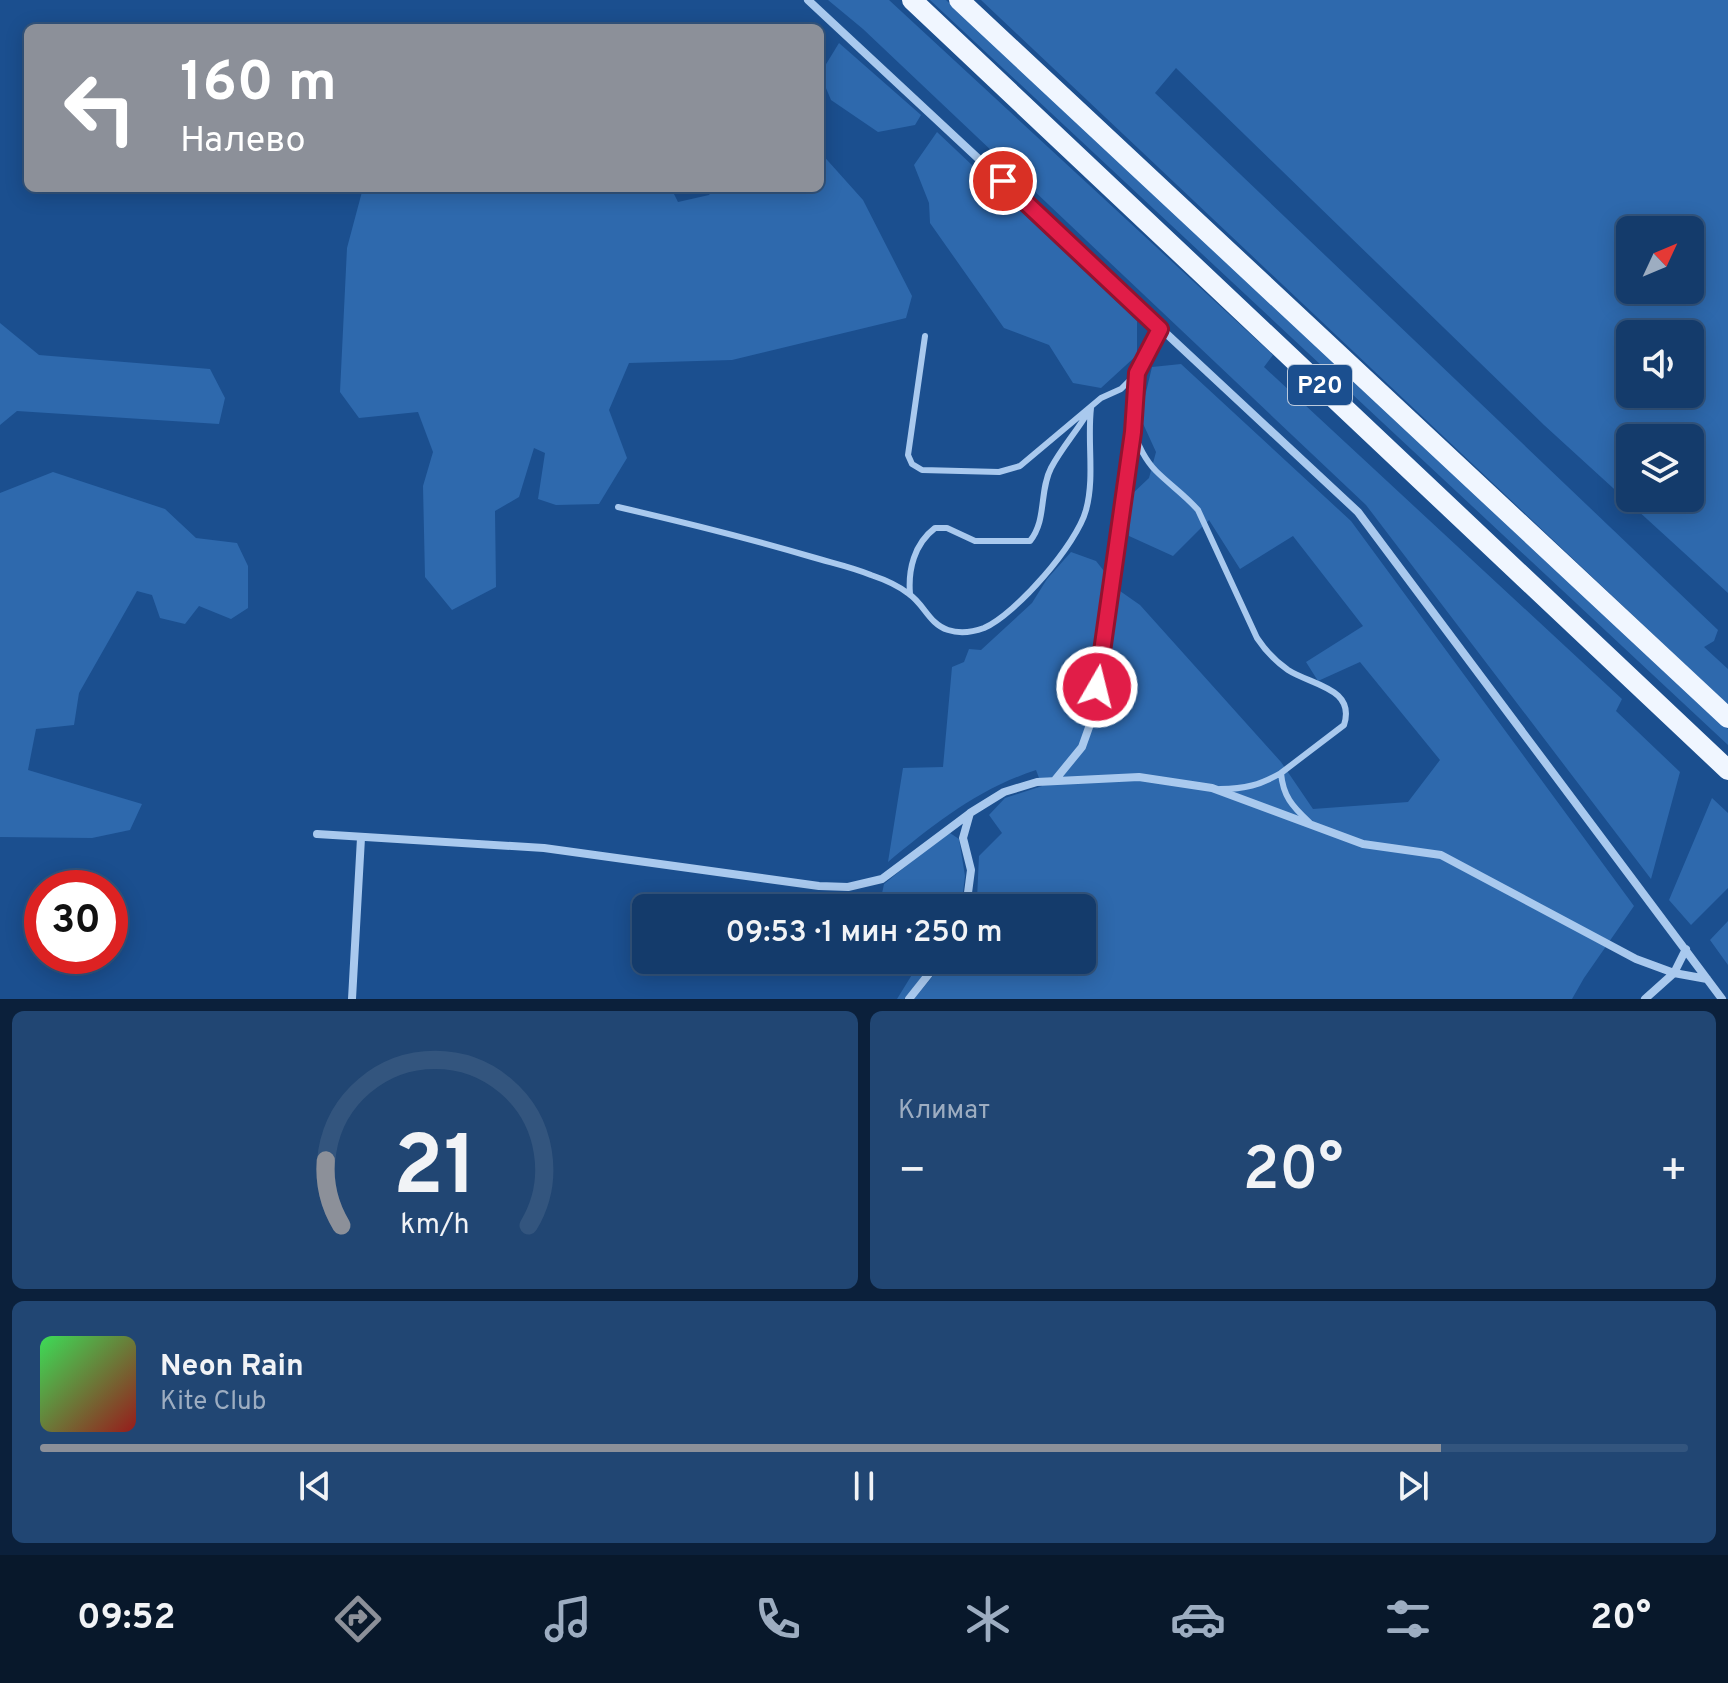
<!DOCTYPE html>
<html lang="ru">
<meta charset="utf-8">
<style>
body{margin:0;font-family:Overpass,sans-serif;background:#214673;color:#f1f3f6;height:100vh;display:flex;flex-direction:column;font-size:30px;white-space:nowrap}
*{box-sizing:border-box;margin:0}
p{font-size:26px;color:#9dadc1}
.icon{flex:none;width:44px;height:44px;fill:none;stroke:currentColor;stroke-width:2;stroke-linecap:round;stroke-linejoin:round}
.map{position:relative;height:999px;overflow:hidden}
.panel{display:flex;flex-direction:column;gap:12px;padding:12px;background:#0b203b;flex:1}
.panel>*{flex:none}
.banner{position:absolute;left:24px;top:24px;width:800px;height:168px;border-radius:12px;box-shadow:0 4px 20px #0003,0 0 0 2px #33557e;background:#8c9099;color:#fff;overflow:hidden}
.needle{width:52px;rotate:46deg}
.fabs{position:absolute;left:1616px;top:216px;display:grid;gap:16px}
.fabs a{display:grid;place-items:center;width:88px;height:88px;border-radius:12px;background:#143b6b;box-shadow:0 4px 20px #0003,0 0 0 2px #33557e;font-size:40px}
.speed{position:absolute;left:24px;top:870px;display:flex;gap:16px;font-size:40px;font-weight:700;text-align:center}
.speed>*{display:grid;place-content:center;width:104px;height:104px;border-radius:50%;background:#143b6b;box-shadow:0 4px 20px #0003,0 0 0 2px #33557e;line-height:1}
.speed .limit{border:12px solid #d22;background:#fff;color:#111}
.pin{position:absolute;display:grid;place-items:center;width:68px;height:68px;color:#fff;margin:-34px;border:4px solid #fff;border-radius:50%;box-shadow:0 2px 8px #0007}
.me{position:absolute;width:88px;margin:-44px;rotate:8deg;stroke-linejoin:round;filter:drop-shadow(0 0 6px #0008)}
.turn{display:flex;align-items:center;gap:28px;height:168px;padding:0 24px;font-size:36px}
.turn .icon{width:104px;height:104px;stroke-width:2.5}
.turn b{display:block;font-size:56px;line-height:68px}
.big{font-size:60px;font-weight:600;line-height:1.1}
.panel .tile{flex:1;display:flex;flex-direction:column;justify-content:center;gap:12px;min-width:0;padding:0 28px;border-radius:12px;background:#214673}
.panel .dial{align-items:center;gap:0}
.dial svg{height:208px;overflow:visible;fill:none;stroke:#33557e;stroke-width:7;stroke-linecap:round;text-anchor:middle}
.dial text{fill:#f1f3f6;stroke:none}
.song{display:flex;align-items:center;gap:24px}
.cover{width:96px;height:96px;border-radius:12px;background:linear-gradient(135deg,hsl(130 70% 55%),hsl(0 70% 35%))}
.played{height:8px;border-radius:4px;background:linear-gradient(90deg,#8c9099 85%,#33557e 85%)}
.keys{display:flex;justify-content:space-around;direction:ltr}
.heat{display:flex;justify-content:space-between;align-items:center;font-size:44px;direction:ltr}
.panel .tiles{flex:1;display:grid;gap:12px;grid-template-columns:1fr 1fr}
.tile:last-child{grid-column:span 2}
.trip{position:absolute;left:632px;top:894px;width:464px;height:80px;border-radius:12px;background:#143b6b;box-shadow:0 4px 20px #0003,0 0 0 2px #33557e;font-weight:600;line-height:80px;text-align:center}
.menu{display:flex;height:128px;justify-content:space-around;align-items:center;background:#08182b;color:#9dadc1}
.menu .icon{width:56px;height:56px}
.menu .current{color:#8c9099}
.menu b{font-size:36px;color:#f1f3f6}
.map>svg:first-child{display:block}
.green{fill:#2e69ad;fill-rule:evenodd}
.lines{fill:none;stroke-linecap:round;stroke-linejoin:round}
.service{stroke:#a9c9ee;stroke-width:6}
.minor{stroke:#a9c9ee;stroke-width:8}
.primary{stroke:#f0f6ff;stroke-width:20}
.route-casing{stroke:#92132f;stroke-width:20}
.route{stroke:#e11d48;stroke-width:14}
.labels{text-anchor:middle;stroke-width:8;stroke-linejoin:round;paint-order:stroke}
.shield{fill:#1b4f8f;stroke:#bbcadd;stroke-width:2}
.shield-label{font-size:24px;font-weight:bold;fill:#fff}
</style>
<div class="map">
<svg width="1728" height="999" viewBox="0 0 1728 999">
<rect width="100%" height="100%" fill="#1b4f8f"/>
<path class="green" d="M 828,0 L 889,0 L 1273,355 L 1264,367 L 1622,699 L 1616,711 L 1680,772 L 1651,879 L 1366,505 L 863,29 Z
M 930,0 L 946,0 L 1728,729 L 1728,745 Z
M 981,0 L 1728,0 L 1728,593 L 1544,425 L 1176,68 L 1155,93 L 1718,630 L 1714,641 L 1704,647 L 1728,669 L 1728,705 ZM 1630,230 L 1690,230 L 1690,290 L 1630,290 ZM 1630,334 L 1690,334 L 1690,394 L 1630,394 ZM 1630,438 L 1690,438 L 1690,498 L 1630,498 Z
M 839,43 L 921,115 L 915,125 L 878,132 L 831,100 L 820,74 Z
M 937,132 L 1137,321 L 1137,355 L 1101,388 L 1073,383 L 1049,345 L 1004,328 L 930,223 L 929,203 L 914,165 Z
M 820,152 L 863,200 L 912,296 L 906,318 L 732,360 L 629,363 L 609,410 L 627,458 L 599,504 L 556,505 L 538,499 L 545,453 L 534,448 L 519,497 L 495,511 L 496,587 L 452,610 L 425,577 L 423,486 L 433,452 L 418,412 L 359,418 L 340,392 L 347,248 L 363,188 L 671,188 L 678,202 L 709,195 L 714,188 L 820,188 Z
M 0,323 L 39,355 L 210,369 L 225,398 L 219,424 L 17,411 L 0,425 Z
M 1181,364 L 1351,521 L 1634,906 L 1584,978 L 1572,999 L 914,999 L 946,960 L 1082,960 L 1082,908 L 973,908 L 977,899 L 979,856 L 1002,833 L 989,815 L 1005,798 L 1042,786 L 1036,770 C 978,789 934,824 888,862 L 903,768 L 943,767 L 952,667 L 964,662 L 969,649 L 981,650 L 1032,603 L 1047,579 L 1071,552 L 1096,561 L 1120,591 L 1140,605 L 1281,762 L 1313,809 L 1408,802 L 1440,760 L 1360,662 L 1318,681 L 1306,662 L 1363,626 L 1293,536 L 1240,569 L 1209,520 L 1173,556 L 1129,536 L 1131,495 L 1149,478 L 1156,452 L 1140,417 L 1152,367 Z
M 53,472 L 165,509 L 196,538 L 237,543 L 248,566 L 248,608 L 231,619 L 199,606 L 185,624 L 160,618 L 152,595 L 137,591 L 79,693 L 74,725 L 36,729 L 28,770 L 142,804 L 130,830 L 92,838 L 0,837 L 0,493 Z
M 1712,798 L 1728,813 L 1728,888 L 1691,925 L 1669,900 Z
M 950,833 L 959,839 L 965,876 L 961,908 L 880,903 L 884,884 L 944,835 Z
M 1728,921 L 1728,965 L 1710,940 Z
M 921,960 L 936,960 L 904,999 L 897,999 Z"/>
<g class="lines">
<path class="service" d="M 925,336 L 908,455 L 912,464 L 922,470 L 999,472 L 1020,466 L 1101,398 L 1121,389 L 1137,373
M 1133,432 C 1139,446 1145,460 1156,471 C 1170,485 1185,495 1198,510 L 1257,638 C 1265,650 1275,661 1288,670 C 1311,685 1356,688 1344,725 L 1281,773 C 1283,796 1292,806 1309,822
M 618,507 C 683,522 748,538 812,557 C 832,563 852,567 871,575 C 883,579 899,586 909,594 C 924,604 929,624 948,630 C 960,634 973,632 984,628 C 1016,614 1077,544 1086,510 C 1095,477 1087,442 1091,408
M 910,594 C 908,570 914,544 935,528 L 947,528 L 975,541 L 1030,541 C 1047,520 1039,491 1051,468 C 1061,449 1076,432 1087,414
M 1220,789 C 1245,789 1260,785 1281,773"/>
<path class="minor" d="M 808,0 L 1358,512 L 1722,999
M 1055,780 L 1082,747 L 1093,716 L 1133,432 L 1137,373 L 1160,329
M 317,834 L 544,848 L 819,886 L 848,887 L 882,879 L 969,814
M 966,908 L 971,870 L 963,838 L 970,813 L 1004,792 L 1037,782 L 1139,777 L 1212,788 L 1363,844 L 1441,855 L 1636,959 L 1674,973 L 1707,979
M 352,999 L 361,838
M 909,999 L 940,960
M 1645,999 L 1674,973 L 1686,949"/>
<path class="primary" d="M 912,0 L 1728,770
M 959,0 L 1728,718"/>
</g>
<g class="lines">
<defs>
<path id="route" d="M 1003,181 L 1160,329 L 1137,373 L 1133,432 L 1097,687"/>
</defs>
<use href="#route" class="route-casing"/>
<use href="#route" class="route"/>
</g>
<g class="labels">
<rect class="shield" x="1288" y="365" width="64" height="40" rx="6"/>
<g class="shield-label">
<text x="1320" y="393">Р20</text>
</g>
</g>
</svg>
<div class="fabs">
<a><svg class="needle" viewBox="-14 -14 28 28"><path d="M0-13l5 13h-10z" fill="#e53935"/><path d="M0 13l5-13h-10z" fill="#9dadc1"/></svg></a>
<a><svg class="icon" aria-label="sound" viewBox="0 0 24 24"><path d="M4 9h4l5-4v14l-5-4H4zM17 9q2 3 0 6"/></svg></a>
<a><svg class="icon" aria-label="layers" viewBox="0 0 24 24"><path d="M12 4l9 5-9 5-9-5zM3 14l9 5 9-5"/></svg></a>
</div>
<div class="speed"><div class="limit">30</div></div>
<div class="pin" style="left:1003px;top:181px;background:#d93025"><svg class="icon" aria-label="arrive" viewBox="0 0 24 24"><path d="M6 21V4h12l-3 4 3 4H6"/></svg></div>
<svg class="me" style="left:1097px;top:687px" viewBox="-20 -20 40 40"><circle r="17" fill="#e11d48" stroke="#fff" stroke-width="3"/><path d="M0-11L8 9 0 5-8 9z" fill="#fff"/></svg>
<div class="trip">09:53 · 1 мин · 250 m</div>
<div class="banner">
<div class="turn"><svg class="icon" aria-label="left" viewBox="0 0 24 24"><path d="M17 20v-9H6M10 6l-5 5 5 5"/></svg><div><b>160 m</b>Налево</div></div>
</div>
</div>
<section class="panel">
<div class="tiles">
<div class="tile dial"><svg viewBox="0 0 100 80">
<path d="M14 69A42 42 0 1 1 86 69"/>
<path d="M14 69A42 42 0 0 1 8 44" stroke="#8c9099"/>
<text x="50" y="56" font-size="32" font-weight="700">21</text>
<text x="50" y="72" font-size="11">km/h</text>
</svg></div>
<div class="tile"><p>Климат</p>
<div class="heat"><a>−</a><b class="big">20°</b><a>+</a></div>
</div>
<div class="tile">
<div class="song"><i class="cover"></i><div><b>Neon Rain</b><p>Kite Club</p></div></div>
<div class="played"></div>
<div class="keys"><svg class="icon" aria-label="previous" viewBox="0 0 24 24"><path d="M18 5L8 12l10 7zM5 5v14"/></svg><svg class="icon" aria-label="pause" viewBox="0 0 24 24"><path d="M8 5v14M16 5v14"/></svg><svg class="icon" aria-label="next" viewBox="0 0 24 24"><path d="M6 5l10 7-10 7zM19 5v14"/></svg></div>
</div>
</div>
</section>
<nav class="menu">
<b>09:52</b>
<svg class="icon current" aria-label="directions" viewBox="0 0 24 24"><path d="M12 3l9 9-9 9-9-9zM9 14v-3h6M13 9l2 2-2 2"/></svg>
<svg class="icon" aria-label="music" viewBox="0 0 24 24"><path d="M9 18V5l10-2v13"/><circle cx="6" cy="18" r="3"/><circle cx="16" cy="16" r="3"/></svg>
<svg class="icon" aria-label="phone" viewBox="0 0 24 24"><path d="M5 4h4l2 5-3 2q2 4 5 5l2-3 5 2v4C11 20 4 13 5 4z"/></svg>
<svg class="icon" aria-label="climate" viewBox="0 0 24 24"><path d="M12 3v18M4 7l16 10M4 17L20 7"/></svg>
<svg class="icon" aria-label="car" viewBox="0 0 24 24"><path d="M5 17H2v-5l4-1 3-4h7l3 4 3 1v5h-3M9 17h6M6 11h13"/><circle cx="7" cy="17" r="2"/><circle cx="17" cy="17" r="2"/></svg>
<svg class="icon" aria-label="filters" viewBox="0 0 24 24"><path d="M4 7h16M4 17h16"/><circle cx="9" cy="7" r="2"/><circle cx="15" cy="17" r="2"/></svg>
<b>20°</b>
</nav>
